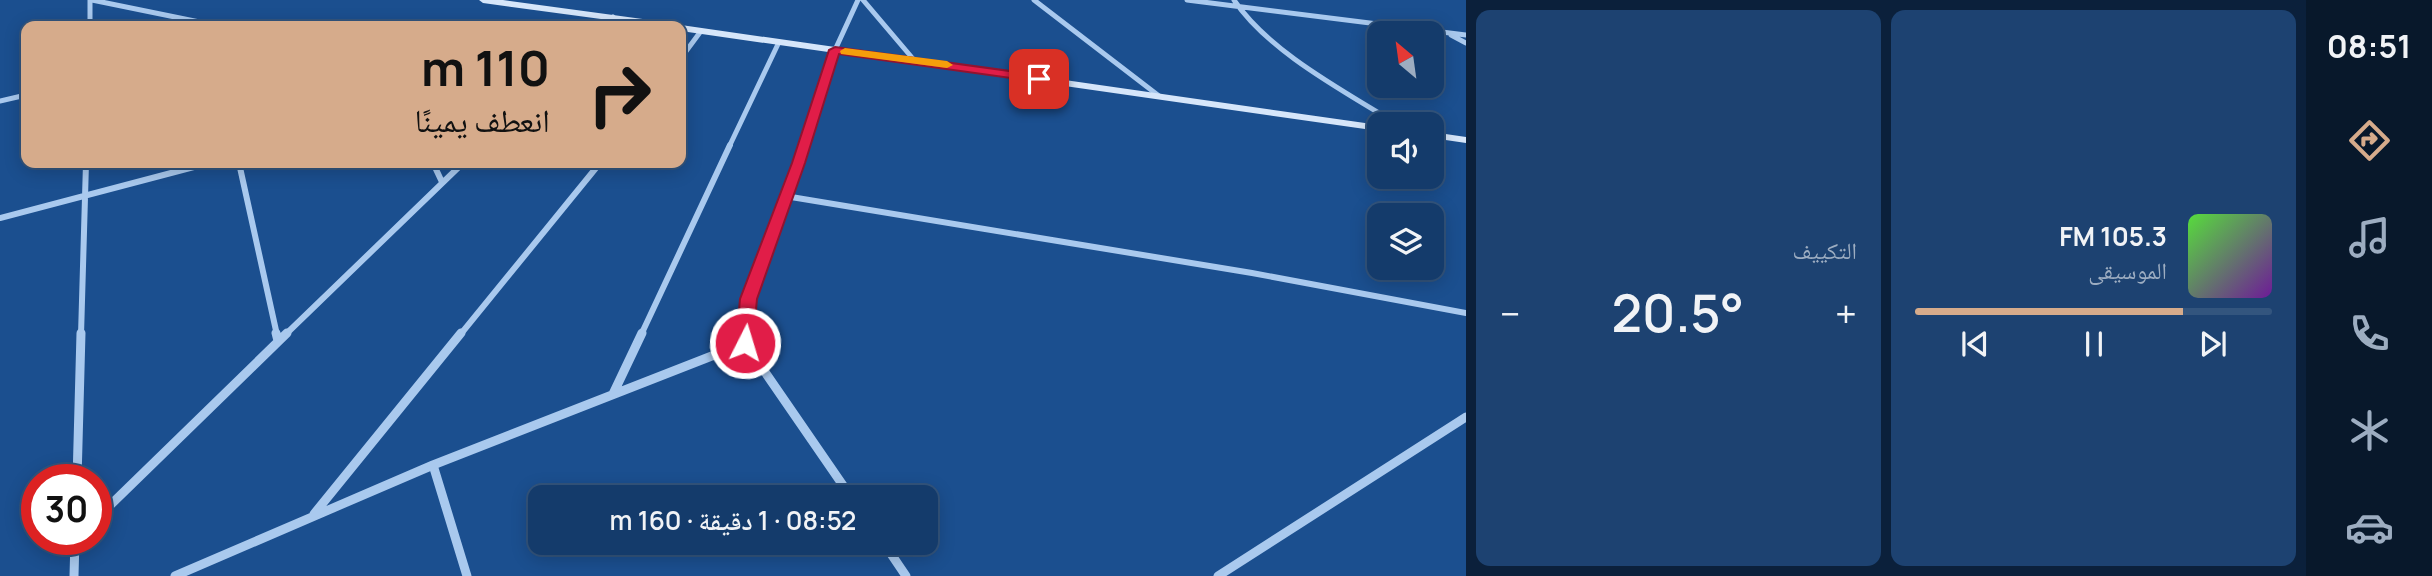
<!DOCTYPE html>
<html lang="ar">
<meta charset="utf-8">
<style>
body{margin:0;font-family:Manrope,"Noto Naskh Arabic",sans-serif;background:#1d4271;color:#f1f3f6;direction:rtl;height:100vh;display:flex;flex-direction:column;font-size:26px;white-space:nowrap}
*{box-sizing:border-box;margin:0}
p{font-size:23px;color:#9dadc1}
.icon{flex:none;width:38px;height:38px;fill:none;stroke:currentColor;stroke-width:2;stroke-linecap:round;stroke-linejoin:round}
.map{position:relative;flex:1;overflow:hidden;direction:ltr}
.drawer{display:flex;flex-direction:column;gap:10px;padding:10px;background:#0b203b;width:840px}
.drawer>*{flex:none}
.top-card{position:absolute;left:21px;top:21px;width:665px;height:147px;border-radius:14px;box-shadow:0 4px 18px #0003,0 0 0 2px #33557e;direction:rtl;background:#d6ab8b;color:#111;overflow:hidden}
.needle{width:46px;rotate:331deg}
.tools{position:absolute;left:1367px;top:21px;display:grid;gap:14px}
.tools a{display:grid;place-items:center;width:77px;height:77px;border-radius:14px;background:#143b6b;box-shadow:0 4px 18px #0003,0 0 0 2px #33557e;font-size:35px}
.speed{position:absolute;left:21px;top:464px;display:flex;gap:14px;font-size:35px;font-weight:700;text-align:center}
.speed>*{display:grid;place-content:center;width:91px;height:91px;border-radius:50%;background:#143b6b;box-shadow:0 4px 18px #0003,0 0 0 2px #33557e;line-height:1}
.speed .limit{border:10px solid #d22;background:#fff;color:#111}
.pin{position:absolute;display:grid;place-items:center;width:60px;height:60px;color:#fff;margin:-30px;border-radius:14px;box-shadow:0 4px 10px #0006}
.me{position:absolute;width:77px;margin:-38px;rotate:5deg;stroke-linejoin:round;filter:drop-shadow(0 0 5px #0008)}
.turn{display:flex;align-items:center;gap:24px;height:147px;padding:0 21px;font-size:32px}
.turn .icon{width:91px;height:91px;stroke-width:2.5}
.turn b{display:block;font-size:49px;line-height:60px}
.big{font-size:52px;font-weight:600;line-height:1.1}
.drawer .tile{flex:1;display:flex;flex-direction:column;justify-content:center;gap:10px;min-width:0;padding:0 24px;border-radius:14px;background:#1d4271}
.song{display:flex;align-items:center;gap:21px}
.cover{width:84px;height:84px;border-radius:10px;background:linear-gradient(135deg,hsl(110 70% 55%),hsl(280 70% 35%))}
.played{height:7px;border-radius:4px;background:linear-gradient(90deg,#d6ab8b 75%,#33557e 75%)}
.keys{display:flex;justify-content:space-around;direction:ltr}
.heat{display:flex;justify-content:space-between;align-items:center;font-size:38px;direction:ltr}
.drawer .tiles{flex:1;display:grid;gap:10px;grid-template-columns:repeat(2,1fr)}
.trip{position:absolute;left:528px;top:485px;width:410px;height:70px;border-radius:14px;background:#143b6b;box-shadow:0 4px 18px #0003,0 0 0 2px #33557e;font-weight:600;line-height:70px;text-align:center;direction:rtl}
main{display:flex;flex:1;min-height:0}
.menu{display:flex;flex-direction:column;width:126px;justify-content:space-around;align-items:center;background:#08182b;color:#9dadc1}
.menu .icon{width:49px;height:49px}
.menu .selected{color:#d6ab8b}
.menu b{font-size:32px;color:#f1f3f6}
.map>svg:first-child{display:block}
.lines{fill:none;stroke-linecap:round;stroke-linejoin:round}
.street-far2{stroke:#a9c9ee;stroke-width:5}
.street-far1{stroke:#a9c9ee;stroke-width:6}
.street{stroke:#a9c9ee;stroke-width:9}
.secondary{fill:#d6e6fa;fill-rule:evenodd}
.route{fill:#e11d48;stroke:#92132f;stroke-width:2}
.slow{fill:#f59e0b}
</style>
<main>
<nav class="menu">
<b>08:51</b>
<svg class="icon selected" aria-label="directions" viewBox="0 0 24 24"><path d="M12 3l9 9-9 9-9-9zM9 14v-3h6M13 9l2 2-2 2"/></svg>
<svg class="icon" aria-label="music" viewBox="0 0 24 24"><path d="M9 18V5l10-2v13"/><circle cx="6" cy="18" r="3"/><circle cx="16" cy="16" r="3"/></svg>
<svg class="icon" aria-label="phone" viewBox="0 0 24 24"><path d="M5 4h4l2 5-3 2q2 4 5 5l2-3 5 2v4C11 20 4 13 5 4z"/></svg>
<svg class="icon" aria-label="climate" viewBox="0 0 24 24"><path d="M12 3v18M4 7l16 10M4 17L20 7"/></svg>
<svg class="icon" aria-label="car" viewBox="0 0 24 24"><path d="M5 17H2v-5l4-1 3-4h7l3 4 3 1v5h-3M9 17h6M6 11h13"/><circle cx="7" cy="17" r="2"/><circle cx="17" cy="17" r="2"/></svg>
</nav>
<section class="drawer">
<div class="tiles">
<div class="tile">
<div class="song"><i class="cover"></i><div><b>105.3 FM</b><p>الموسيقى</p></div></div>
<div class="played"></div>
<div class="keys"><svg class="icon" aria-label="previous" viewBox="0 0 24 24"><path d="M18 5L8 12l10 7zM5 5v14"/></svg><svg class="icon" aria-label="pause" viewBox="0 0 24 24"><path d="M8 5v14M16 5v14"/></svg><svg class="icon" aria-label="next" viewBox="0 0 24 24"><path d="M6 5l10 7-10 7zM19 5v14"/></svg></div>
</div>
<div class="tile"><p>التكييف</p>
<div class="heat"><a>−</a><b class="big">20.5°</b><a>+</a></div>
</div>
</div>
</section>
<div class="map">
<svg width="1466" height="576" viewBox="0 0 1466 576">
<rect width="100%" height="100%" fill="#1b4f8f"/>
<g class="lines">
<path class="street-far2" d="M 90,0 L 90,26
M 92,0 L 219,26
M 863,0 L 914,60
M 1034,0 L 1159,96
M 1187,0 L 1466,35
M 1234,0 C 1269,52 1344,91 1397,124
M 604,26 L 613,17
M 1451,35 L 1466,43
M 681,58 L 701,31
M 0,101 L 26,95
M 729,147 L 779,42
M 804,147 L 835,50 L 858,0"/>
<path class="street-far1" d="M 239,163 L 277,335
M 433,163 L 442,182
M 785,196 L 1252,273 L 1466,313
M 0,218 L 209,163
M 81,335 L 86,163
M 285,335 L 463,163
M 460,335 L 600,163
M 641,335 L 730,145
M 746,335 L 748,299 L 805,145"/>
<path class="street" d="M 276,333 L 278,341
M 746,333 L 745,343 L 851,497
M 613,394 L 642,333
M 433,465 L 467,576
M 77,480 L 81,333
M 314,514 L 461,333
M 96,519 L 287,333
M 883,542 L 906,576
M 74,576 L 75,539
M 175,576 L 433,465 L 745,343
M 1218,576 L 1466,417"/>
<path class="secondary" d="M 479,0 L 503,0 L 672,23 L 677,26 L 653,26 L 483,3 Z
M 681,25 L 1379,125 L 1379,131 L 681,31 L 681,26 L 677,26 Z
M 1432,132 L 1466,137 L 1466,143 L 1432,138 Z"/>
</g>
<path class="route" d="M 835,47 L 1039,75 L 1045,79 L 1039,82 L 839,54 L 805,163 L 757,299 L 753,343 L 751,348 L 739,348 L 736,343 L 740,299 L 792,163 L 829,50 Z"/>
<path class="slow" d="M 845,48 L 947,61 L 953,65 L 947,68 L 841,54 L 840,51 Z"/>
</svg>
<div class="tools">
<a><svg class="needle" viewBox="-14 -14 28 28"><path d="M0-13l5 13h-10z" fill="#e53935"/><path d="M0 13l5-13h-10z" fill="#9dadc1"/></svg></a>
<a><svg class="icon" aria-label="sound" viewBox="0 0 24 24"><path d="M4 9h4l5-4v14l-5-4H4zM17 9q2 3 0 6"/></svg></a>
<a><svg class="icon" aria-label="layers" viewBox="0 0 24 24"><path d="M12 4l9 5-9 5-9-5zM3 14l9 5 9-5"/></svg></a>
</div>
<div class="speed"><div class="limit">30</div></div>
<div class="pin" style="left:1039px;top:79px;background:#d93025"><svg class="icon" aria-label="arrive" viewBox="0 0 24 24"><path d="M6 21V4h12l-3 4 3 4H6"/></svg></div>
<svg class="me" style="left:745px;top:343px" viewBox="-20 -20 40 40"><circle r="17" fill="#e11d48" stroke="#fff" stroke-width="3"/><path d="M0-11L8 9 0 5-8 9z" fill="#fff"/></svg>
<div class="trip">08:52 · 1 دقيقة · 160 m</div>
<div class="top-card">
<div class="turn"><svg class="icon" aria-label="right" viewBox="0 0 24 24"><path d="M7 20v-9h11M14 6l5 5-5 5"/></svg><div><b>110 m</b>انعطف يمينًا</div></div>
</div>
</div>
</main>
